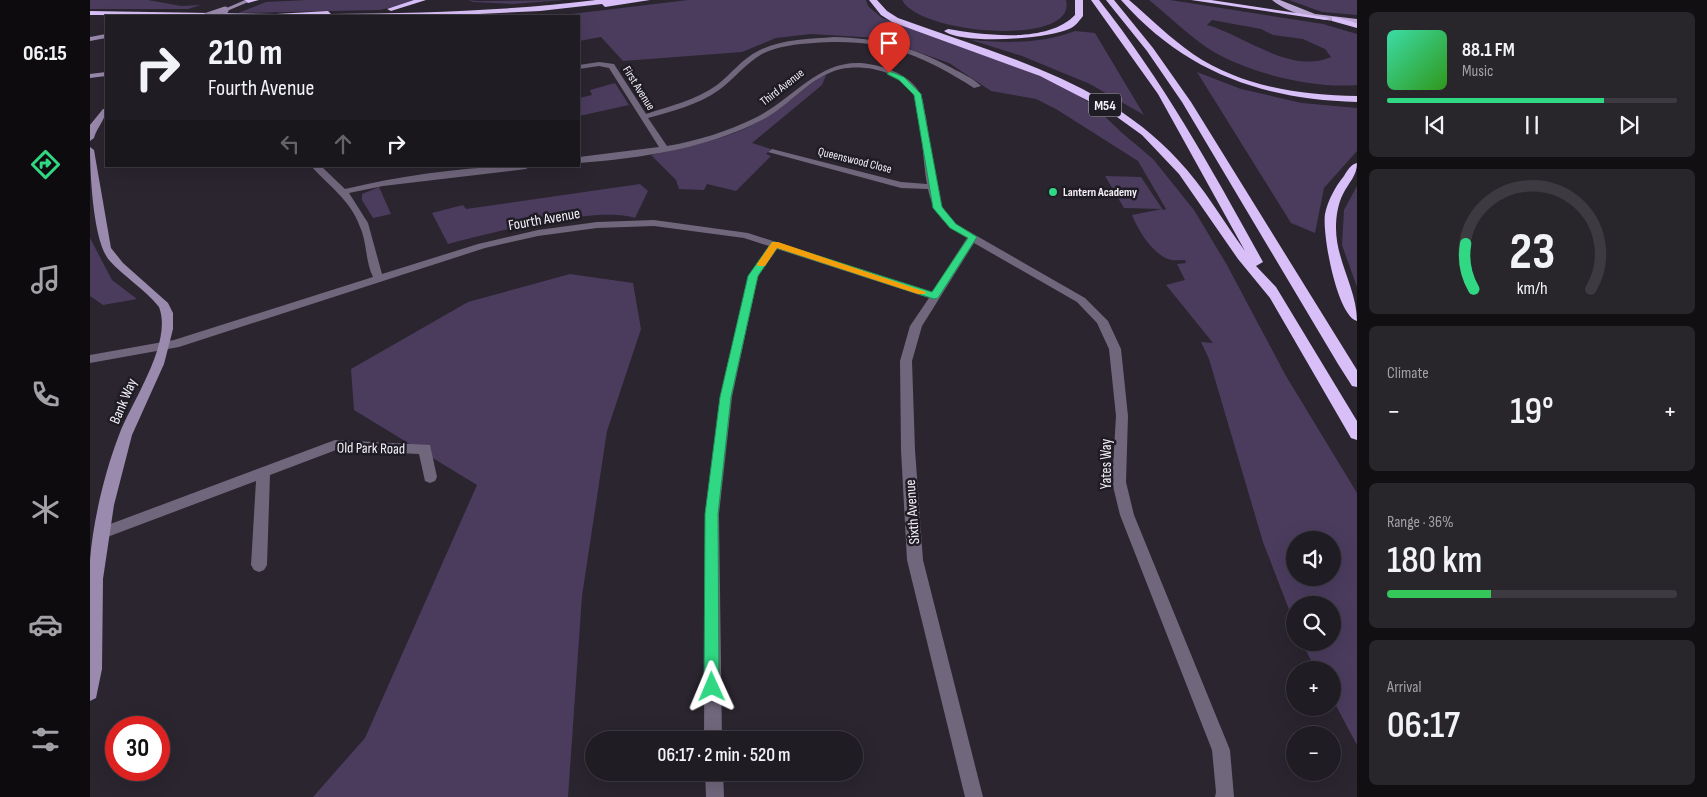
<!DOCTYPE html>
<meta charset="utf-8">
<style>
body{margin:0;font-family:"Sofia Sans Condensed",sans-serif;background:#28252b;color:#f1f3f6;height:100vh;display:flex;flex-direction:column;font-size:19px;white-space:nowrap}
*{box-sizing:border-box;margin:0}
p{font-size:16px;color:#a2a1a6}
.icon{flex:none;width:28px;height:28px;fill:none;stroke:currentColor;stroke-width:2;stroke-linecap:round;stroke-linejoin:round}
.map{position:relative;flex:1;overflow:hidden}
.drawer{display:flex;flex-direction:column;gap:12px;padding:12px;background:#120f13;width:350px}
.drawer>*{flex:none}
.guide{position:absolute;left:15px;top:15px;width:475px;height:152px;border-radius:0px;box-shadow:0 5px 20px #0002,0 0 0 1px #3d3a41;background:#201c23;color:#f1f3f6;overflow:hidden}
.buttons{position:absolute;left:1196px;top:531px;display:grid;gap:10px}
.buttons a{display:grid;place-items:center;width:55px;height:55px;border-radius:50%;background:#201c23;box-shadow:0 5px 20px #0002,0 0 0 1px #3d3a41;font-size:25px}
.speed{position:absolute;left:15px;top:716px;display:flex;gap:10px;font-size:25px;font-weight:700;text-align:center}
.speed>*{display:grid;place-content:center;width:65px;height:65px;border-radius:50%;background:#201c23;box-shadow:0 5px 20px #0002,0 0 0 1px #3d3a41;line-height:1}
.speed .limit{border:8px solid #d22;background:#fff;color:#111}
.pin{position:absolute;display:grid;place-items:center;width:42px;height:42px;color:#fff;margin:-51px -21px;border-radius:50% 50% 50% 0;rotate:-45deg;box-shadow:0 0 5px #0007}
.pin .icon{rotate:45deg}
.me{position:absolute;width:55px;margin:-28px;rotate:359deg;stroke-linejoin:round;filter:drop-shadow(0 0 4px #0008)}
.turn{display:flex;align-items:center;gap:18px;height:105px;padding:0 20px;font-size:22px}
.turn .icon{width:65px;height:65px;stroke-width:2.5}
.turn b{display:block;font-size:35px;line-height:42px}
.lanes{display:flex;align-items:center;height:48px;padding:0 20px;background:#0003;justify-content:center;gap:25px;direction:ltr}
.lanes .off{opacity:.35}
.big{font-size:38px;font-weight:600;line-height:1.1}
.drawer .tile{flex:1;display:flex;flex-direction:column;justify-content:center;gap:8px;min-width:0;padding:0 18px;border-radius:8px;background:#28252b}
.drawer .dial{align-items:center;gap:0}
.dial svg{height:130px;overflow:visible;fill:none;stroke:#3d3a41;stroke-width:7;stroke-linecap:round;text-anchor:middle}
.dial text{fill:#f1f3f6;stroke:none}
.song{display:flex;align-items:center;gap:15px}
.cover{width:60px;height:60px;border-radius:8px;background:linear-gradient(135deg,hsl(160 70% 55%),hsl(110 70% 35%))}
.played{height:5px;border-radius:2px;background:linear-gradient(90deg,#30d883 75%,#3d3a41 75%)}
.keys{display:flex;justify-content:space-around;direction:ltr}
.heat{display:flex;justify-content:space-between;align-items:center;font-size:28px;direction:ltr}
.charge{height:8px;border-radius:4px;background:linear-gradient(90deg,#34c759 36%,#3d3a41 0)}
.trip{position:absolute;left:495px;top:731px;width:278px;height:50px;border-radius:25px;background:#201c23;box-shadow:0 5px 20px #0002,0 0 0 1px #3d3a41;font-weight:600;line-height:50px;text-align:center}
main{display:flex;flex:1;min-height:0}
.dock{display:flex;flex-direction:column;width:90px;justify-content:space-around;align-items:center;background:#0d0b0e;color:#a2a1a6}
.dock .icon{width:35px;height:35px}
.dock .selected{color:#30d883}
.dock b{font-size:22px;color:#f1f3f6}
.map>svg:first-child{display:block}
.green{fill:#4b3c5e;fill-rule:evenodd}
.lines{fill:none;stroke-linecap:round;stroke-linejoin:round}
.street{fill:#71677d;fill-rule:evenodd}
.secondary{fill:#9a8aae;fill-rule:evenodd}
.primary{fill:#bba6d4;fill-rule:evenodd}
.highway{fill:#d8bff7;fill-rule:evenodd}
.secondary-bridge{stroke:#9a8aae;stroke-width:7}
.route{fill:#30d883;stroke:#1f8c55}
.slow{fill:#f59e0b}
.poi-dot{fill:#30d883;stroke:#201c25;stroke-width:2}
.labels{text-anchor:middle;stroke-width:5;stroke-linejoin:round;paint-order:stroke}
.far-street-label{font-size:12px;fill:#f4f1f8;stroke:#201c25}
.far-poi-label{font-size:12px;font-weight:bold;fill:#f4f1f8;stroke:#201c25;text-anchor:start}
.shield{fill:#201c25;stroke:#b4b1b9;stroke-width:1}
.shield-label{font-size:14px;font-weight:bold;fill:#f4f1f8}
.street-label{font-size:15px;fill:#f4f1f8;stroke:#201c25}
</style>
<main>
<nav class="dock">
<b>06:15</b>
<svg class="icon selected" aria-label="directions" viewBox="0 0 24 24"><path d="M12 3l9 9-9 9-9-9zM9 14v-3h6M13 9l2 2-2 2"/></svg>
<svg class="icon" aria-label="music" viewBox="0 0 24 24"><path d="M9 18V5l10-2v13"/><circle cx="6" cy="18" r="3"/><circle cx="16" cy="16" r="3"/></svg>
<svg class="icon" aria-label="phone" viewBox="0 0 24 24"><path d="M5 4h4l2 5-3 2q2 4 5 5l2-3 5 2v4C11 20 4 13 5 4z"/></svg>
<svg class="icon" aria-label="climate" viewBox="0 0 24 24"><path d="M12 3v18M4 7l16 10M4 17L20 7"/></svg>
<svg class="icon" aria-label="car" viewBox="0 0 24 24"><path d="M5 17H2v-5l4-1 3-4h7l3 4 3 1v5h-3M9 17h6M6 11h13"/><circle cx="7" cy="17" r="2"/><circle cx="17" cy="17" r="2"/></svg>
<svg class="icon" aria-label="filters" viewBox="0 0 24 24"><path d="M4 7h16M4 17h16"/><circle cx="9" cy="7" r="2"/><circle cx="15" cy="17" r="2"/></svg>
</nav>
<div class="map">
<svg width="1267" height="797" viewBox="0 0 1267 797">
<rect width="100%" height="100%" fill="#2a252f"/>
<path class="green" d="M 0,0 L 58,0 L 91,6 L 111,5 L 98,9 L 0,9 Z
M 216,0 L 327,0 L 309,6 L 289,10 L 148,13 L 176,2 Z
M 378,0 L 387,1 L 475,0 L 423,4 L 383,2 Z
M 598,0 L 776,0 L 778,6 L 792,18 L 911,60 L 975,87 L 1003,105 L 1031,132 L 1063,159 L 1104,210 L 1137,265 L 1196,376 L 1267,493 L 1267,745 L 1243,700 L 1242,670 L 1226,670 L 1212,643 L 1242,642 L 1242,605 L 1205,605 L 1205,625 L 1173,542 L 1119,359 L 1111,342 L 1123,343 L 1076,285 L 1095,280 L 1087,264 L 1096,263 L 1095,260 C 1090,260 1082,261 1078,259 C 1062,253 1048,230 1042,215 L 1072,209 L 1034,208 L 1015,176 L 1051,177 L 1073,210 L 1076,209 L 1048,161 L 966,109 L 946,99 L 901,91 L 859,63 L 788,38 L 721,34 L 686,38 L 652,52 L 533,61 L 511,37 L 489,41 L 489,16 L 465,16 ZM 1205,540 L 1242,540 L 1242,578 L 1205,578 Z
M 812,0 L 976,0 C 988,47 830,35 812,0 Z
M 1059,0 L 1080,0 L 1233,24 L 1267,34 L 1267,85 C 1222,89 1153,72 1116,47 C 1096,33 1078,15 1059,0 ZM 1122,20 L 1171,29 L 1183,35 L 1213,39 L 1235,49 L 1241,57 C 1201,75 1154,35 1117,25 Z
M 1199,0 L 1267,0 L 1267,15 L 1232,12 Z
M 985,31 L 1005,33 L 1054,115 L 1000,84 L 932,56 L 881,40 C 916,43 951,44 985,31 Z
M 1107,72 L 1151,89 L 1212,103 L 1267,108 L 1267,151 L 1234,188 L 1225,233 L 1201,223 Z
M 737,73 L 732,85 L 662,143 L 681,149 L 676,154 L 681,156 L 646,191 L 617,184 L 614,190 L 589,189 L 586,180 L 561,155 C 596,147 636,140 668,122 C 694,109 713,87 737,73 Z
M 525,83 L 539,105 L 489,116 L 489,98 L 502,95 L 500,90 Z
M 550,184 L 558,191 L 545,218 C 508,205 399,233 358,244 L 342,213 L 373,205 L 376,209 Z
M 1267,186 L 1267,287 L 1252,245 L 1254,210 Z
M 289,187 L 301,214 L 283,218 L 272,200 L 272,194 Z
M 0,238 L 22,280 L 47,299 L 13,305 L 0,296 Z
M 480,274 L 543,283 L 551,329 L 517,431 L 492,596 L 478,797 L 223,797 L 275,738 L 387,485 L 264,410 L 261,369 L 378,302 Z"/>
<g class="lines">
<path class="street" d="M 744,37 C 787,38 824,47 862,68 C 871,73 883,78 891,86 L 884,88 C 829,53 790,38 724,43 C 707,44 688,46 672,54 C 656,63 644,79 629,90 C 608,105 583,111 558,118 L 577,146 C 607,141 639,131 667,117 C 707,96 734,53 784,65 C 802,69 823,78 831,95 C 834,102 834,110 836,117 C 841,146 840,180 852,206 C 855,213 861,218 866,224 L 995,298 L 1018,321 L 1031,349 L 1038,416 L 1036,482 L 1044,515 L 1140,750 L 1144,797 L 1125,797 L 1126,792 L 1122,750 L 1030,515 L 1022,482 L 1026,416 L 1019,349 L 1007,323 L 987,302 L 884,243 L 832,326 L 822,361 L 825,450 L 833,560 L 893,797 L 875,797 L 817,560 L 811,450 L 810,361 L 820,326 L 839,298 L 687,249 L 668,276 L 642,397 L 629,514 L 632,740 L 614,740 L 615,514 L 630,397 L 658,276 L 679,246 L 654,238 L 564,226 L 507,228 L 448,236 L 395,248 L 89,347 L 0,363 L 0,355 L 84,340 L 283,277 C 276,263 277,247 272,232 C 262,201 242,189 221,166 L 231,166 L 255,189 C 315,175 379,166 440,166 L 436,169 L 293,186 L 259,193 L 278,223 L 292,274 L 388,244 L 448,230 L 507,222 L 564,220 L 658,233 L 842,292 L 877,238 C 856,226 843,214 838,189 L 811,188 L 678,152 L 682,149 L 811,182 L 837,184 C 833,164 831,108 823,94 C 810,71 775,64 751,69 C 720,76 700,106 672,120 C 616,149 551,158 489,163 L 489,157 L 569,147 L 519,68 L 509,66 L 489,69 L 489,65 L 509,62 L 524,64 L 556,114 C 580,106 606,100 627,85 C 641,74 652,59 668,51 C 691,39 719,39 744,37 Z
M 245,440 L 340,445 L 347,477 L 345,481 L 340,483 L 335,481 L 329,454 L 246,450 L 180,475 L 177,565 L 174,570 L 169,572 L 164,570 L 161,565 L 166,481 L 12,539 L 7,537 L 5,533 L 7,529 Z
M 615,772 L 633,772 L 634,797 L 616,797 Z"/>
<path class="secondary" d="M 155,0 L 163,0 L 137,11 L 132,10 Z
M 16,34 L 16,38 L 0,41 L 0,37 Z
M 16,72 L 16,76 L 0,78 L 0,74 Z
M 13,109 L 16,109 C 16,119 7,127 4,138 L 0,141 L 0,125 Z
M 0,147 L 4,150 L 21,248 L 33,263 L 78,303 L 83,313 L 83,329 L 74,364 L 42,435 L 24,505 L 13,579 L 12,669 L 6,698 L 0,701 C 0,654 0,606 0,560 C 3,521 15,471 29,435 C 42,401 83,343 69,307 C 55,289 34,277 19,260 C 3,241 0,173 0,147 Z"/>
<path class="primary" d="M 1182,0 L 1190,0 L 1225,14 L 1267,19 L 1267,23 C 1239,21 1204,18 1182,0 Z"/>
<path class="highway" d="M 155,0 L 169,0 L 158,3 Z
M 324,0 L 336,0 L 301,11 L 297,9 Z
M 506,0 L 560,0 L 515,7 L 512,4 L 450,11 L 346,16 L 0,15 L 0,11 L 186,14 L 238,11 L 241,14 C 330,13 419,11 506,0 Z
M 779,0 L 787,0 L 797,11 L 808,18 C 906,54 1015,80 1088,160 C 1114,187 1133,221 1155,251 L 1068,94 L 1001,0 L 1009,0 C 1073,81 1123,171 1173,262 L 1166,266 L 1186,287 L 1267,421 L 1267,440 L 1261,438 L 1180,298 L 1148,259 L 1089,174 L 1052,135 L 1020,112 L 950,76 L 802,22 L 791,15 Z
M 985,0 L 993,0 L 993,16 C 989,21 985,27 979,29 C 957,39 873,45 854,31 L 858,29 C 894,35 957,44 985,15 Z
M 1016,0 L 1024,0 L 1063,48 L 1101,102 L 1267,370 L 1267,387 L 1262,386 L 1248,364 L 1092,102 L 1057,51 Z
M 1031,0 L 1039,0 C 1060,18 1080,38 1103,54 C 1152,87 1210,95 1267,96 L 1267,102 C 1172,99 1096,73 1031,0 Z
M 1101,0 L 1121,0 L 1240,18 L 1236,20 Z
M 1245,17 L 1267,23 L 1267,28 L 1242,21 L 1242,17 Z
M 1267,163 C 1267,176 1259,182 1253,194 C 1248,204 1246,216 1246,228 C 1246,261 1267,289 1267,321 C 1247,316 1232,234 1235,214 C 1238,200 1245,187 1254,176 C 1257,171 1261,164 1267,163 Z"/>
<path class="secondary-bridge" d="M 117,16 L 135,10"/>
</g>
<path class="route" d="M 799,71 L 814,77 L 831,94 L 852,207 L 866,224 L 887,237 L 848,298 L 844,299 L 687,248 L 668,276 L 641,397 L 628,514 L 629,687 L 627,693 L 622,695 L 616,693 L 614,687 L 615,514 L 630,397 L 658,276 L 682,242 L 685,242 L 842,292 L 878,238 L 860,228 L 843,208 L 824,95 L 809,80 L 797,74 Z"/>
<path class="slow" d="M 682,242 L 688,242 L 836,292 L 835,294 L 828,294 L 687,248 L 675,266 L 668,266 L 667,264 Z"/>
<circle class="poi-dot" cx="963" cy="192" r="5"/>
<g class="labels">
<g class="far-street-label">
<text transform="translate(692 87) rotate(-38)" y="4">Third Avenue</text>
<text transform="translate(549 88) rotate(58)" y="4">First Avenue</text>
<text transform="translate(765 160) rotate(14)" y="4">Queenswood Close</text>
</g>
<g class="far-poi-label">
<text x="973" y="196">Lantern Academy</text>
</g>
<rect class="shield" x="999" y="93.5" width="32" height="23" rx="4"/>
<g class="shield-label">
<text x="1015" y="110">M54</text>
</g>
<g class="street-label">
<text transform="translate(454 219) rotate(-10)" y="5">Fourth Avenue</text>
<text transform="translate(33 401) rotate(-67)" y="5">Bank Way</text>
<text transform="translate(281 448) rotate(1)" y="5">Old Park Road</text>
<text transform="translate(1016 464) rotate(-90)" y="5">Yates Way</text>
<text transform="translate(822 512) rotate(-94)" y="5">Sixth Avenue</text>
</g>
</g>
</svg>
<div class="buttons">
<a><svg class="icon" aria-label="sound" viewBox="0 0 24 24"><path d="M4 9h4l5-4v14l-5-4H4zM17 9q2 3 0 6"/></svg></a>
<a><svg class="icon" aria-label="search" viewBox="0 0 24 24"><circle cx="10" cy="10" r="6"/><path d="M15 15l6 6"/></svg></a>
<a>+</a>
<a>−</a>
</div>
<div class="speed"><div class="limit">30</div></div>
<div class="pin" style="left:799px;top:73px;background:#d93025"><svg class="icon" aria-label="arrive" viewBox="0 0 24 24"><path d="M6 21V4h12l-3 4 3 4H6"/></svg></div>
<svg class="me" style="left:622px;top:687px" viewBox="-20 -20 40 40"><path d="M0-17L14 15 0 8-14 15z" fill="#30d883" stroke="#fff" stroke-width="4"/></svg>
<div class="trip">06:17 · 2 min · 520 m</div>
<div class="guide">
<div class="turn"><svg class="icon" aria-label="right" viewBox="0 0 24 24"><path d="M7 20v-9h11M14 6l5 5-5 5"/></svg><div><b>210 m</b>Fourth Avenue</div></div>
<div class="lanes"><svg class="icon off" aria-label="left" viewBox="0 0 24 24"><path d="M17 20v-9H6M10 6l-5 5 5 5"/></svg><svg class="icon off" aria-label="ahead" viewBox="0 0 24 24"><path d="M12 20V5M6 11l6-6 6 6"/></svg><svg class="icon" aria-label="right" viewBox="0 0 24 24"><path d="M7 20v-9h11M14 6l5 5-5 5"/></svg></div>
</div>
</div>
<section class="drawer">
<div class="tile">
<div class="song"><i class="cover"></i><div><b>88.1 FM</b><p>Music</p></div></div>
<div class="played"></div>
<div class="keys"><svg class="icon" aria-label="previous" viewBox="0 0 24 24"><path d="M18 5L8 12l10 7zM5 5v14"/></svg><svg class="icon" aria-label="pause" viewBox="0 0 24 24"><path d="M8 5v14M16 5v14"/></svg><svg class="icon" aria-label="next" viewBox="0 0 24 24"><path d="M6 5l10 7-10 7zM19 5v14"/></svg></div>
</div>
<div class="tile dial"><svg viewBox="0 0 100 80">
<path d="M14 69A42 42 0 1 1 86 69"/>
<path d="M14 69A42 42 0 0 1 9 41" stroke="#30d883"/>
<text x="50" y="56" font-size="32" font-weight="700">23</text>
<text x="50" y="72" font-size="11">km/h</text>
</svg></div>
<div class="tile"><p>Climate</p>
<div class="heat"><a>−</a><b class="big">19°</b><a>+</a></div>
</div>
<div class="tile"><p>Range · 36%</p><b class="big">180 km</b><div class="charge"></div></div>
<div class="tile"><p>Arrival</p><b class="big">06:17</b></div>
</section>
</main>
